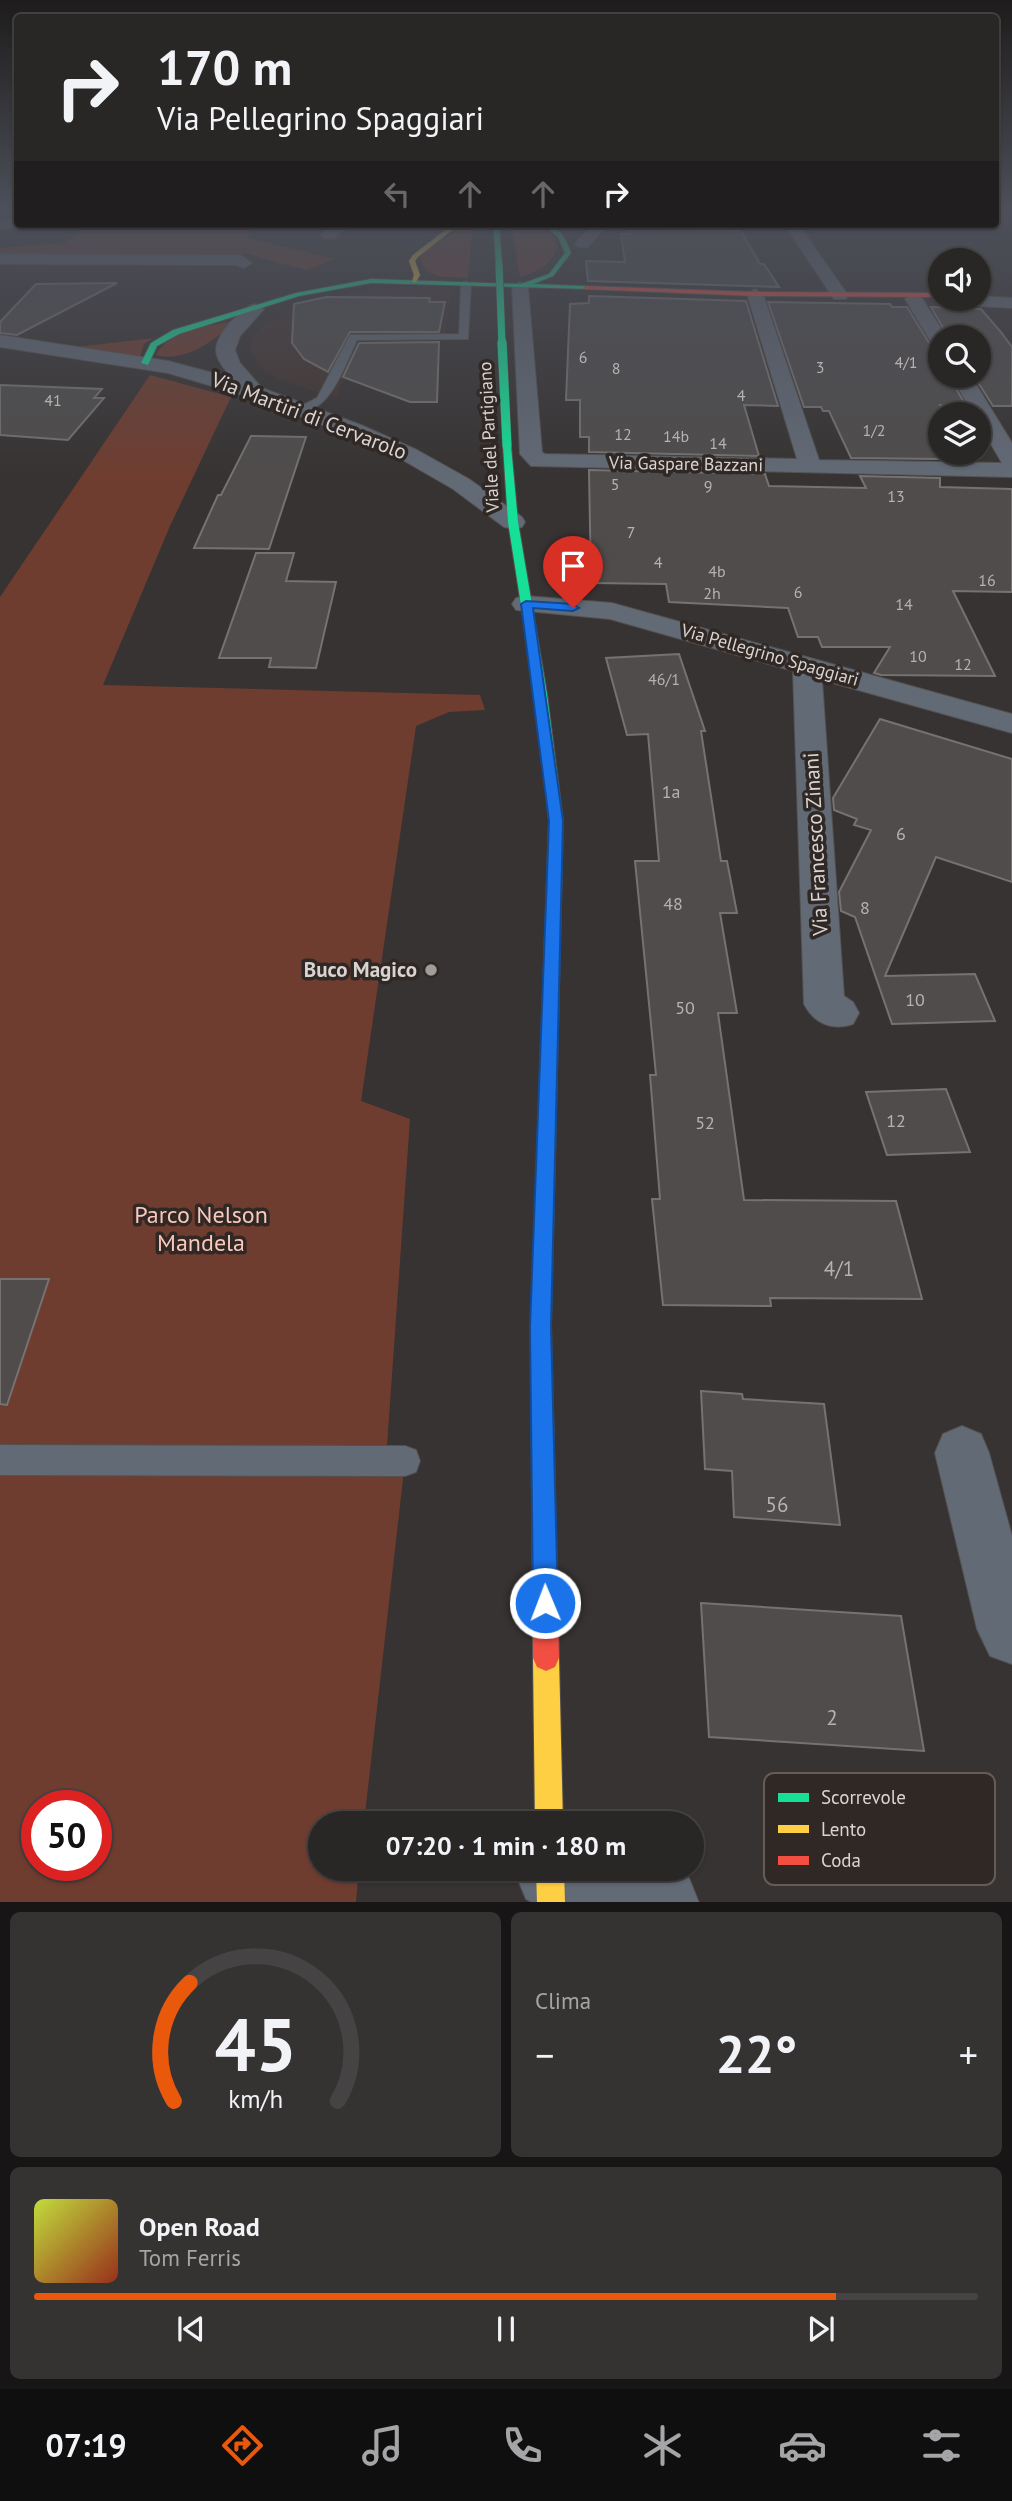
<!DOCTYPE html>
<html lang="it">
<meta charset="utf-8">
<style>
body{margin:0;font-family:"PT Sans",sans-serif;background:#353232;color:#f1f3f6;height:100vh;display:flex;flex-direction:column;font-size:26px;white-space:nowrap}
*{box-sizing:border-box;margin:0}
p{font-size:23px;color:#a5a5a7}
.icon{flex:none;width:38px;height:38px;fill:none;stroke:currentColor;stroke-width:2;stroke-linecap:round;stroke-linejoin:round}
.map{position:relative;height:1902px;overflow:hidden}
.panel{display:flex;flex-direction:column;gap:10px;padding:10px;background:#171515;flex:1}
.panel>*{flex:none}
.top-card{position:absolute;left:14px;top:14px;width:985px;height:214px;border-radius:7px;box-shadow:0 2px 5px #0004,0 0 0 2px #454343;background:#292626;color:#f1f3f6;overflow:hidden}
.controls{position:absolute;left:928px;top:248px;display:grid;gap:14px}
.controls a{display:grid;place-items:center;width:63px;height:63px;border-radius:50%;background:#292626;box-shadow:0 2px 5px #0004,0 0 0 2px #454343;font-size:35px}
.speed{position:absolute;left:21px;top:1790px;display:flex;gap:14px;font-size:35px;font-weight:700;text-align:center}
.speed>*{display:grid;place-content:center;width:91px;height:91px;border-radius:50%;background:#292626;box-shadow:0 2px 5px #0004,0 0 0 2px #454343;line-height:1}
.speed .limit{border:10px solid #d22;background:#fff;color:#111}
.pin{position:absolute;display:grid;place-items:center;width:60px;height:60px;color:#fff;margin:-72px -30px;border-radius:50% 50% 50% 0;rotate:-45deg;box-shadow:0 0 7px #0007}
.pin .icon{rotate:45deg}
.me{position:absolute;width:77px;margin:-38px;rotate:359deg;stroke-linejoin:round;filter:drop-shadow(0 0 5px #0008)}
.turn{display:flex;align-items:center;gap:24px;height:147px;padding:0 28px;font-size:32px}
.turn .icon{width:91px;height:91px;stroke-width:2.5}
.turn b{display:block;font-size:49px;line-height:60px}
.lanes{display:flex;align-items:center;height:66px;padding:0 28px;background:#0003;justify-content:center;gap:35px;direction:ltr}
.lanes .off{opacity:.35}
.big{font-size:52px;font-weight:600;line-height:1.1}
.panel .widget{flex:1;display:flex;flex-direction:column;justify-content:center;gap:10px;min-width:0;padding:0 24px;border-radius:10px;background:#353232}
.panel .dial{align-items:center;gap:0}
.dial svg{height:182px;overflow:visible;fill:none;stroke:#454343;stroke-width:7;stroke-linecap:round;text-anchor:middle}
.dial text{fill:#f1f3f6;stroke:none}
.song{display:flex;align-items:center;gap:21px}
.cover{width:84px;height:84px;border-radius:10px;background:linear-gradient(135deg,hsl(70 70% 55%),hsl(10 70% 35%))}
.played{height:7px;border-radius:4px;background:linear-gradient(90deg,#ea580c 85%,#454343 85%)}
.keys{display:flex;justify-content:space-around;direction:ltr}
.heat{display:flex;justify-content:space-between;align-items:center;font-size:38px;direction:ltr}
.panel .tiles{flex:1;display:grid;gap:10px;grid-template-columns:1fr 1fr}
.widget:last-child{grid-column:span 2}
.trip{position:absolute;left:308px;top:1811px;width:396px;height:70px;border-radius:35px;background:#292626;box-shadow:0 2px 5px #0004,0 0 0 2px #454343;font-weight:600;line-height:70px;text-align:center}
.tab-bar{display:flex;height:112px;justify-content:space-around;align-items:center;background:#100f0f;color:#a5a5a7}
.tab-bar .icon{width:49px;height:49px}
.tab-bar .selected{color:#ea580c}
.tab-bar b{font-size:32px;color:#f1f3f6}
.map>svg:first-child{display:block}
.built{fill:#423531}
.green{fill:#6f3d30;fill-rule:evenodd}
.building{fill:#4f4c4b;stroke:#767271;stroke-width:2}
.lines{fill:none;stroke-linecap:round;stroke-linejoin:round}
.lane-casing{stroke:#535150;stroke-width:2}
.street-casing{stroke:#535150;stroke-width:2}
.fast-casing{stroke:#535150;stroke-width:2}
.slow-casing{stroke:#535150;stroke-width:2}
.jam-casing{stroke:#535150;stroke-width:2}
.lane{fill:#626a75;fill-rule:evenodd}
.street{fill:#626a75;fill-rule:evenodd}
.fast{fill:#16e098;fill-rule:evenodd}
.slow{fill:#ffcf43;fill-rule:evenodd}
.jam{fill:#f24e42;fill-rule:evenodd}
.fast-bridge-far1-casing{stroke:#535150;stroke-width:8;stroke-linecap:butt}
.fast-bridge-casing{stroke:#535150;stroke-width:10;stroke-linecap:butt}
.fast-bridge-far1{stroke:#16e098;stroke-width:7}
.fast-bridge{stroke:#16e098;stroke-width:9}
.route{fill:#1a73e8;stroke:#114b97;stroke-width:2}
.poi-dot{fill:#a09c9a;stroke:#302825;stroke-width:2.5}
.labels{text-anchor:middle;stroke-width:7;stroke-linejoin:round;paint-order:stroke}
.far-number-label{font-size:16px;fill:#b6b2b0}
.far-street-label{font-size:18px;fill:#d9d4d2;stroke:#302825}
.number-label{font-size:18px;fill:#b6b2b0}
.street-label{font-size:21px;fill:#d9d4d2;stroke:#302825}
.poi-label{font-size:21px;font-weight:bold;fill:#d9d4d2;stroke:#302825;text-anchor:end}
.near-number-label{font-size:21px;fill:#b6b2b0}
.near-park-label{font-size:24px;fill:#fbc8bb;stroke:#302825}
.key{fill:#302825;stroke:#635c59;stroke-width:2}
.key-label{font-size:19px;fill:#d9d4d2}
</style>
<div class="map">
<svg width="1012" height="1903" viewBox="0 0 1012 1903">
<rect width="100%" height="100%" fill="#373332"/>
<path class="built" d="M 420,287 L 452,289 L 445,339 L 357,340 L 337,398 L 285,382 L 264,372 L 250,350 L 253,336 L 265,323 L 312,300 L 375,289 Z"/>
<path class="green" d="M 92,224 L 253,224 L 247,238 L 335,259 L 306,270 L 248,254 L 0,254 L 0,248 L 64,243 Z
M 463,224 L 473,224 L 468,278 C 450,277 426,280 420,259 C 425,248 452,237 463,224 Z
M 511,224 C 532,224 549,224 558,246 C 551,265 538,272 520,277 Z
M 235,321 C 216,340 185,363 156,355 C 169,330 210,326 235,321 Z
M 154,338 L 144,344 L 140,357 L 76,347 Z
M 150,375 L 231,397 L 170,526 L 103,685 L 480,695 L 485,710 L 449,712 L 416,726 L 361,1101 L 410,1119 L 386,1460 L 405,1461 L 364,1823 L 320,1824 L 320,1869 L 359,1869 L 356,1902 L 0,1902 L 0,597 ZM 37,1806 L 96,1806 L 96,1866 L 37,1866 Z"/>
<path class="building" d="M 627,224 L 664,224 L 666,230 L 741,231 L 760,264 L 764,264 L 779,287 L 588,281 L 586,261 L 625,262 L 621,234 L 630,234 Z
M 117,283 L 17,335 L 0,333 L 0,322 L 36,284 Z
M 589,296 L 746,301 L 778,406 L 744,405 L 759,456 L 589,452 L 589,437 L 580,437 L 580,400 L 566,400 L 570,304 L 589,303 Z
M 326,297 L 430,298 L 429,302 L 445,302 L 439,332 L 350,332 L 328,372 L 304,359 L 292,343 L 294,304 Z
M 768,302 L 890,304 L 892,307 L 907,307 L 931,346 L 940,349 L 940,376 L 949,376 L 966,406 L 940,405 L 940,459 L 851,458 L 829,411 L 823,411 L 821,407 L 804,407 Z
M 931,307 L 981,309 L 1000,331 L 1012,347 L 1012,406 L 993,406 L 974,376 L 978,376 L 978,338 L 949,338 Z
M 439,342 L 437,402 L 410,402 L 343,377 L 359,343 Z
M 0,385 L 102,389 L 94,398 L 104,398 L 68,440 L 0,435 Z
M 251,436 L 306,437 L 269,549 L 194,548 L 218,495 L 221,495 Z
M 589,470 L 765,474 L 769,486 L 866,488 L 860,476 L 940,478 L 940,487 L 1012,489 L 1012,592 L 953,591 L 995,676 L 881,675 L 874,673 L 890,647 L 822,647 L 818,637 L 798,637 L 788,608 L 669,602 L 666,584 L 591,583 Z
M 256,553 L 294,553 L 286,581 L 336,582 L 316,668 L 269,667 L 271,658 L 219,658 Z
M 679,654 L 705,731 L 701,731 L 721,861 L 727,861 L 737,913 L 720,913 L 737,1013 L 718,1013 L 744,1200 L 896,1201 L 922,1299 L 770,1298 L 771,1306 L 663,1305 L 652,1199 L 660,1199 L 650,1075 L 656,1075 L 635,861 L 659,861 L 648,734 L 627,735 L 606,658 Z
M 880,719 L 1012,759 L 1012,882 L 936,857 L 885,976 L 975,974 L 995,1021 L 892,1024 L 855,917 L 841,911 L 839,892 L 871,830 L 854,825 L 857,819 L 834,810 L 833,798 Z
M 946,1089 L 970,1152 L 887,1155 L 866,1092 Z
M 0,1279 L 49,1279 L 7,1405 L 0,1404 Z
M 701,1391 L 742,1394 L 743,1399 L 824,1404 L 840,1525 L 734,1517 L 732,1471 L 705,1469 Z
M 701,1603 L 901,1616 L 924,1751 L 709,1737 Z"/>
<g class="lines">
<defs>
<path id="lane" d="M 466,281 L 471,284 L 468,339 L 357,340 C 346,363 329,415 299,411 L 299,407 L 317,398 L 350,335 L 459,334 L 461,284 Z
M 0,1445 L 405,1446 L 416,1450 L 420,1461 L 416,1472 L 405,1476 L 0,1475 Z"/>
<path id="street" d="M 18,218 L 18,224 L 23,225 L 0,229 L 0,221 Z
M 334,224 L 350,224 L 334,238 L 324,238 L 321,235 Z
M 593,224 L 608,224 L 588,247 L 578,247 L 575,244 Z
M 784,224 L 798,224 L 848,295 L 846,299 L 834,299 Z
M 0,254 L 240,255 L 252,263 L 244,268 L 236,265 L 0,264 Z
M 520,282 L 528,287 L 542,452 L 545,454 L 797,459 L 747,294 L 755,289 L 763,294 L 819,460 L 1002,463 L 978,422 L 978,415 L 974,415 L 951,376 L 971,376 L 1012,443 L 1012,477 L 531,466 L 520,454 L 512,287 Z
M 914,294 L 920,295 L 947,338 L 940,338 L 940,346 L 933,345 L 905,299 Z
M 940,294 L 940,299 L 978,299 L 978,296 L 1012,298 L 1012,308 L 942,304 L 933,299 Z
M 255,304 L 264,309 L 240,336 L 235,350 L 240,363 L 262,388 L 361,425 L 417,450 L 469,479 L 522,517 L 525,522 L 522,527 L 513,529 L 504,527 L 453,489 L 401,459 L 346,434 L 256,399 L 168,373 L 0,347 L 0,335 L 168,361 L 232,378 C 225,370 216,360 216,349 C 217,334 241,307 255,304 Z
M 526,596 L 612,603 L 1012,714 L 1012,733 L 822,680 L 844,996 L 853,1002 L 859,1013 L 853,1024 C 833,1031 814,1024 804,1004 L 793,671 L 610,619 L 516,610 L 512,604 L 516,598 Z
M 962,1426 L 981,1434 L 989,1453 L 1012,1536 L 1012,1664 L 990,1656 L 977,1629 L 935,1453 L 943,1434 Z
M 518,1869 L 666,1869 L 689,1878 L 699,1903 L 533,1903 L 526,1899 L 516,1875 Z"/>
<path id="fast" d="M 493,224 L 499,224 L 502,264 L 499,266 L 496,264 Z
M 542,224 C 559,224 566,239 571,253 L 553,276 L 533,284 L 585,286 L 587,289 L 371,283 L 299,296 L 179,334 L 157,346 L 148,365 L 141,363 L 151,343 L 173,330 L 296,293 L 371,279 L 521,284 L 549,274 L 565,253 L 558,237 Z
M 507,443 L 511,446 L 518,522 L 547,694 L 563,821 L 551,1325 L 548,1332 L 541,1335 L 534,1332 L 531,1325 L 549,821 L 535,694 L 508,522 L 503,446 Z"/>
<path id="slow" d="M 453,224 L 460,224 L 418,257 L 415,261 L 420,275 L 416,282 L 412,282 L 414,275 L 409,261 L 413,255 Z
M 546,1645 L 555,1649 L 559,1658 L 563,1824 L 535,1824 L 533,1658 L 537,1649 Z
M 536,1869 L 564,1869 L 565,1903 L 537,1903 Z"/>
<path id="jam" d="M 585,286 L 755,292 L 940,293 L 940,297 L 755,296 L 583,289 Z
M 541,1315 L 548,1318 L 551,1325 L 559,1658 L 555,1667 L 546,1671 L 537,1667 L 533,1658 L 531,1325 L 534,1318 Z"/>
</defs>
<use href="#lane" class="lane-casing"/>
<use href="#street" class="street-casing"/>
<use href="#fast" class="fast-casing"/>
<use href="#slow" class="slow-casing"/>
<use href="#jam" class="jam-casing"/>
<use href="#lane" class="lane"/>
<use href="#street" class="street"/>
<use href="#fast" class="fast"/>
<use href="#slow" class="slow"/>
<use href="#jam" class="jam"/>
<defs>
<path id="fast-bridge-far1" d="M 499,264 L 502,344"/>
<path id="fast-bridge" d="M 502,342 L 507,446"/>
</defs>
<use href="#fast-bridge-far1" class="fast-bridge-far1-casing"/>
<use href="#fast-bridge" class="fast-bridge-casing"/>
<use href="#fast-bridge-far1" class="fast-bridge-far1"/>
<use href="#fast-bridge" class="fast-bridge"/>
</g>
<linearGradient id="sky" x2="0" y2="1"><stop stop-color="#1e1c1c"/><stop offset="0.44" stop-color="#4d505a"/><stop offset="1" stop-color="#4d505a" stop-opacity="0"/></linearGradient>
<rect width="1012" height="478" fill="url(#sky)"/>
<path class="route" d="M 526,601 L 573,604 L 579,608 L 573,611 L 533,608 L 563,821 L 551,1327 L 558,1603 L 554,1612 L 545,1615 L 537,1612 L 533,1603 L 530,1327 L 549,821 L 521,604 Z"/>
<circle class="poi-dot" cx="431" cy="970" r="7"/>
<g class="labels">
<g class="far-number-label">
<text x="583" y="363">6</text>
<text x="906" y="368">4/1</text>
<text x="820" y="373">3</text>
<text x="616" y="374">8</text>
<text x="741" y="401">4</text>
<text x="53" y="406">41</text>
<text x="874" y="436">1/2</text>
<text x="623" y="440">12</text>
<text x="676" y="442">14b</text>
<text x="718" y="449">14</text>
<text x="615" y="490">5</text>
<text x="708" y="492">9</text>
<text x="896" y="502">13</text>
<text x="631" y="538">7</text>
<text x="658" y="568">4</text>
<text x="717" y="577">4b</text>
<text x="987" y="586">16</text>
<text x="798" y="598">6</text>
<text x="712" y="599">2h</text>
<text x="904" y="610">14</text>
<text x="918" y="662">10</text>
<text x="963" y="670">12</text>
<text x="664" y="685">46/1</text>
</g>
<g class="far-street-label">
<text transform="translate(489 437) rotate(-93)" y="6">Viale del Partigiano</text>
<text transform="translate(686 464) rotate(1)" y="6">Via Gaspare Bazzani</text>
<text transform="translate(770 655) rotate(16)" y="6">Via Pellegrino Spaggiari</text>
</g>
<g class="number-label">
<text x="671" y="798">1a</text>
<text x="901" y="840">6</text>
<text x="673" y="910">48</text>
<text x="865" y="914">8</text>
<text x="915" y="1006">10</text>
<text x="685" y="1014">50</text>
<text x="896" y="1127">12</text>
<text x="705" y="1129">52</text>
</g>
<g class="street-label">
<text transform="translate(309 416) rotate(21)" y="7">Via Martiri di Cervarolo</text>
<text transform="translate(816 844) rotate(-93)" y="7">Via Francesco Zinani</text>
</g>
<g class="poi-label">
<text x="417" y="977">Buco Magico</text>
</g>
<g class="near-number-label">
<text x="839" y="1276">4/1</text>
<text x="777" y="1512">56</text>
<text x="832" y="1725">2</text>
</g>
<g class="near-park-label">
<text x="201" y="1223">Parco Nelson<tspan x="201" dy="28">Mandela</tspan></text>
</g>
</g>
<rect x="764" y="1773" width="231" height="112" rx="10" class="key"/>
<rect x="778" y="1793" width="31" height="9" fill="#16e098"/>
<rect x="778" y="1825" width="31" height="8" fill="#ffcf43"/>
<rect x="778" y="1856" width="31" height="9" fill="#f24e42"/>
<g class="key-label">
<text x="821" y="1804">Scorrevole</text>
<text x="821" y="1836">Lento</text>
<text x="821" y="1867">Coda</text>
</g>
</svg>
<div class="controls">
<a><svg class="icon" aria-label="sound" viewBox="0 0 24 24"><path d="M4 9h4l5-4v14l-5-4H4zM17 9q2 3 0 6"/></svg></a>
<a><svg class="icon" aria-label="search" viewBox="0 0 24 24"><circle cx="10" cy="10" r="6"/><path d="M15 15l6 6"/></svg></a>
<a><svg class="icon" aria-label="layers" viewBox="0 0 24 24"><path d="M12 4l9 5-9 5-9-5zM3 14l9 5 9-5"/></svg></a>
</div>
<div class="speed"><div class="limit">50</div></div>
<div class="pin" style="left:573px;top:608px;background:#d93025"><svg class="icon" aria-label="arrive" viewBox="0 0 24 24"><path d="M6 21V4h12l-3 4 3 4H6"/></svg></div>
<svg class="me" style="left:545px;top:1603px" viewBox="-20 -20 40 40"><circle r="17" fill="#1a73e8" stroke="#fff" stroke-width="3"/><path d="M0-11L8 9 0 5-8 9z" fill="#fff"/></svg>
<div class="trip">07:20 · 1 min · 180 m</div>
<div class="top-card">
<div class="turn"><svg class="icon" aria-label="right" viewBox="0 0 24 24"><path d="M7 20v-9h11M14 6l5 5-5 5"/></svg><div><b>170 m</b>Via Pellegrino Spaggiari</div></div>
<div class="lanes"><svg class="icon off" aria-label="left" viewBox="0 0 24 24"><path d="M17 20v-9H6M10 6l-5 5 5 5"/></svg><svg class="icon off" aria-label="ahead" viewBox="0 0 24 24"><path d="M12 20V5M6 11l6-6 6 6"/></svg><svg class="icon off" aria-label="ahead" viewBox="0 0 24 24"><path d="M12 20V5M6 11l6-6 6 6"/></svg><svg class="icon" aria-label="right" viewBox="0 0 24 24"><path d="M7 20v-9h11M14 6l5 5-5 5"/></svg></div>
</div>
</div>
<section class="panel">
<div class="tiles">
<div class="widget dial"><svg viewBox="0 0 100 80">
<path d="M14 69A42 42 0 1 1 86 69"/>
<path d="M14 69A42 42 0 0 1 21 17" stroke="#ea580c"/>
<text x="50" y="56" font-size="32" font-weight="700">45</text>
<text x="50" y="72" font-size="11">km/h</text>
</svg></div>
<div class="widget"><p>Clima</p>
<div class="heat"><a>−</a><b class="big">22°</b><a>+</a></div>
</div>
<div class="widget">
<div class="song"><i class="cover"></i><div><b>Open Road</b><p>Tom Ferris</p></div></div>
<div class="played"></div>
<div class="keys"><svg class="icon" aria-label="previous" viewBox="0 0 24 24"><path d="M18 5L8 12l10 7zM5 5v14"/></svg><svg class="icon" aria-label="pause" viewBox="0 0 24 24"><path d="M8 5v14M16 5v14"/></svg><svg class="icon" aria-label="next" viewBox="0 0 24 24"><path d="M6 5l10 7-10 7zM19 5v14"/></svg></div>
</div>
</div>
</section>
<nav class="tab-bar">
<b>07:19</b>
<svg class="icon selected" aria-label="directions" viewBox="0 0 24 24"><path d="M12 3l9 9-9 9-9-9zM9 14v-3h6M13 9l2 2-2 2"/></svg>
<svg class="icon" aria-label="music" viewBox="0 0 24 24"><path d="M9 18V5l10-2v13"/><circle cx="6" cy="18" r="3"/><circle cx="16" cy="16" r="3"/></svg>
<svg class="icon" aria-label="phone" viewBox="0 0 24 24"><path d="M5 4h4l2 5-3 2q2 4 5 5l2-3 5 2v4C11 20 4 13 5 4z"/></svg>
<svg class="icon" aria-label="climate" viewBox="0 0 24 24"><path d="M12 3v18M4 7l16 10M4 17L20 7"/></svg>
<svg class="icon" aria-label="car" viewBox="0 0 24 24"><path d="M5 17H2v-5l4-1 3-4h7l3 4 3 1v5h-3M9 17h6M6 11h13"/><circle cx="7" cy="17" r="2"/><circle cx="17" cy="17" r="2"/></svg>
<svg class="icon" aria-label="filters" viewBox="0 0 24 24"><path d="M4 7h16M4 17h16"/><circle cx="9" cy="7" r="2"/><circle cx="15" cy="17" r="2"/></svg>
</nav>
